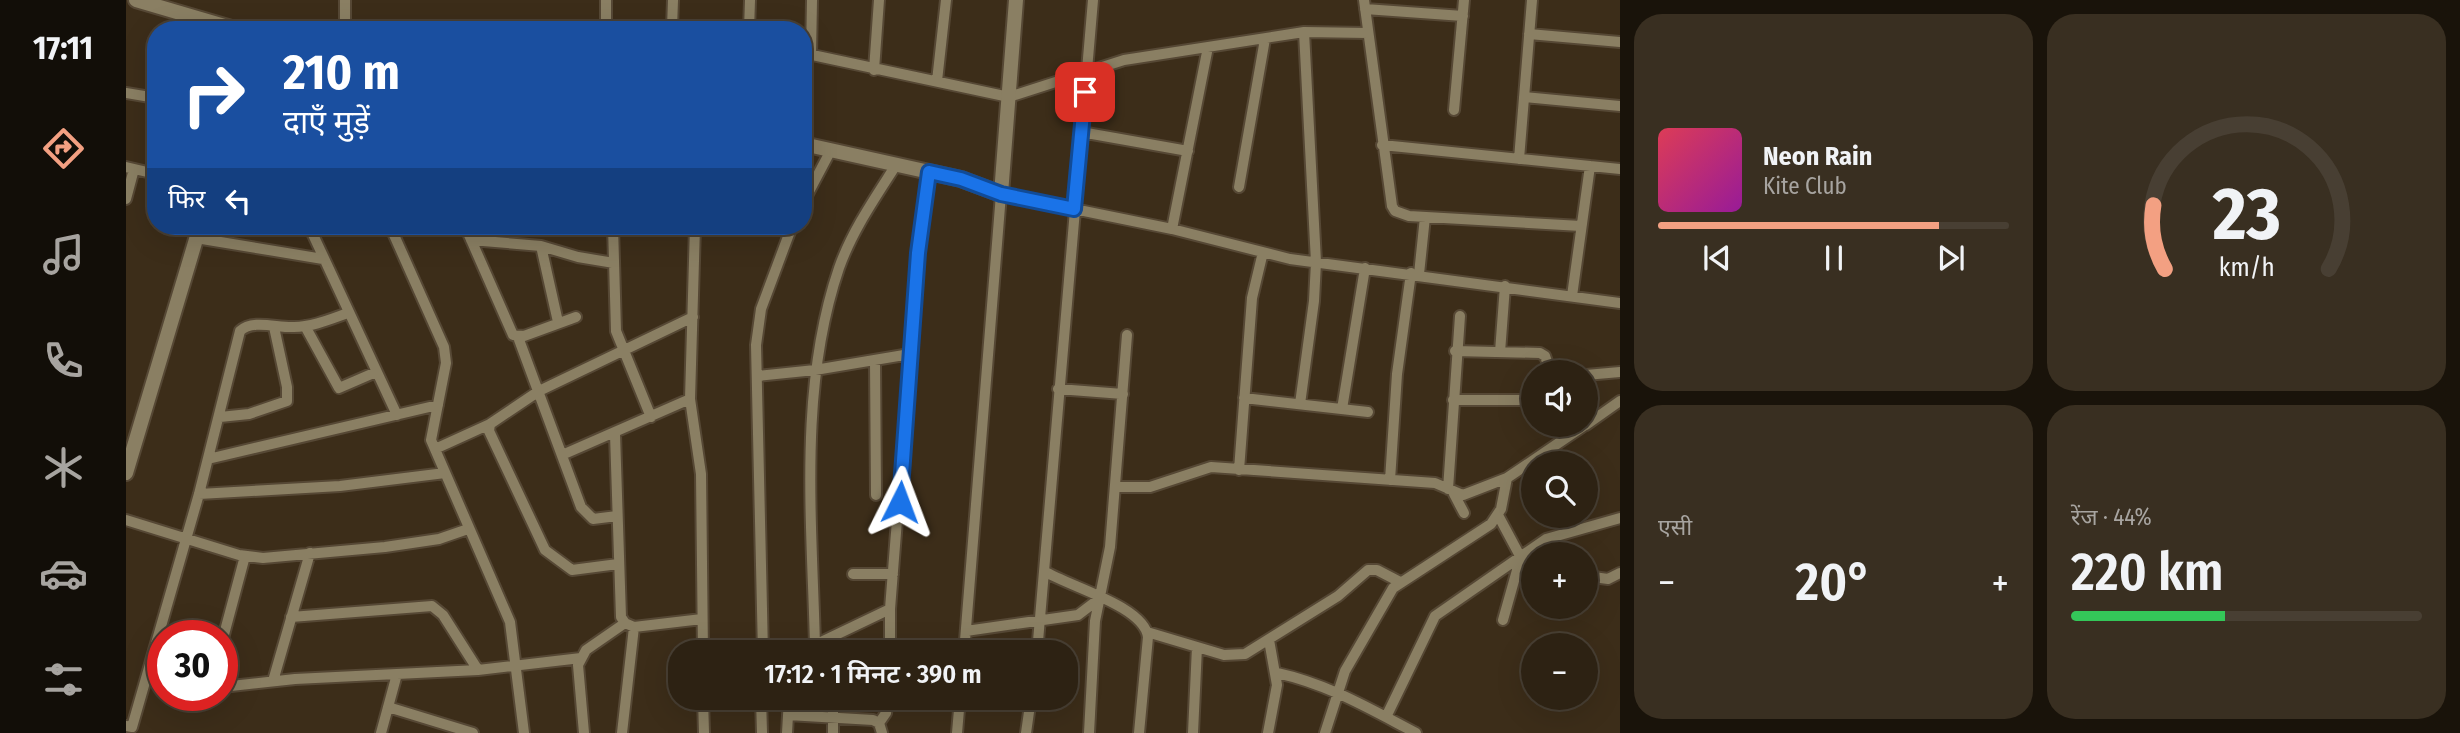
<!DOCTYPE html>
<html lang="hi">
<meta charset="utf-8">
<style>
body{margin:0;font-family:"Fira Sans Condensed","Noto Sans Devanagari",sans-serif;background:#392f21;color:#f1f3f6;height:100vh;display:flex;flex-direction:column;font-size:26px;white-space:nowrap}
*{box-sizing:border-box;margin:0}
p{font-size:23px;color:#a7a4a0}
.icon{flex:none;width:38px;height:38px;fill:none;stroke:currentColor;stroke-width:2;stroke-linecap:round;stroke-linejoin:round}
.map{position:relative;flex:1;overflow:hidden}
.drawer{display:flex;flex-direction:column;gap:14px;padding:14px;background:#19130a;width:840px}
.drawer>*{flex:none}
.banner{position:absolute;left:21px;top:21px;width:665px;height:214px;border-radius:28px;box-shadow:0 7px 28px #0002,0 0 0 2px #483f33;background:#1a4fa0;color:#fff;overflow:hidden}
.buttons{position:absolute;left:1395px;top:360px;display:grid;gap:14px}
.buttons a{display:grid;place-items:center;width:77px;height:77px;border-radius:50%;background:#2d2213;box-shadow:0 7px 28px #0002,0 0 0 2px #483f33;font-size:35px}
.speed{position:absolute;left:21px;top:620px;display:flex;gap:14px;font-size:35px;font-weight:700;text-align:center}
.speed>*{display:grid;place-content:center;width:91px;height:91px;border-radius:50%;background:#2d2213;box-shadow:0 7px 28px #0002,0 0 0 2px #483f33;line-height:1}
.speed .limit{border:10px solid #d22;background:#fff;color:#111}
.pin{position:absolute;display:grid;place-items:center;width:60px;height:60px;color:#fff;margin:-30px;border-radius:14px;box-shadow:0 4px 10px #0006}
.me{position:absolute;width:77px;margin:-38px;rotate:3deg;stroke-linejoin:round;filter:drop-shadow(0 0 5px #0008)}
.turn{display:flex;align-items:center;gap:24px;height:147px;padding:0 21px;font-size:32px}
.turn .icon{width:91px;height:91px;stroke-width:2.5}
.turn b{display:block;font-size:49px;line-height:60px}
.then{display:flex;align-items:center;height:66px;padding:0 21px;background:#0003;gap:14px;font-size:26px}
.big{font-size:52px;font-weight:600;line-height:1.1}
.drawer .tile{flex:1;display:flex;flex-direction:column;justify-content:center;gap:10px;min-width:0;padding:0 24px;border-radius:28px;background:#392f21}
.drawer .dial{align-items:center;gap:0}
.dial svg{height:182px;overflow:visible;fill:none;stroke:#483f33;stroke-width:7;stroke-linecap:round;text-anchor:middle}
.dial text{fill:#f1f3f6;stroke:none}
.song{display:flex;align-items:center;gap:21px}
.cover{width:84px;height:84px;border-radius:10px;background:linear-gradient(135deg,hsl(350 70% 55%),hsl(300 70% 35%))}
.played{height:7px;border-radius:4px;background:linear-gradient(90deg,#f3a082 80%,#483f33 80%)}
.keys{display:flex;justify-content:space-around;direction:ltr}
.heat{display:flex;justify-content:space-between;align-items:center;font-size:38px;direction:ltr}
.charge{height:10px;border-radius:5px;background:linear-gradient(90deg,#34c759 44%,#483f33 0)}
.drawer .tiles{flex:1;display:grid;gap:14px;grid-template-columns:repeat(2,1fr)}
.trip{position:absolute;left:542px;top:640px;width:410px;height:70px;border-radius:28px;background:#2d2213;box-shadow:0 7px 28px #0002,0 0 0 2px #483f33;font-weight:600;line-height:70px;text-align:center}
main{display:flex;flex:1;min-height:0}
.tabs{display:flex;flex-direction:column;width:126px;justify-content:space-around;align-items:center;background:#120e08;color:#a7a4a0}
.tabs .icon{width:49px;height:49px}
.tabs .selected{color:#f3a082}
.tabs b{font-size:32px;color:#f1f3f6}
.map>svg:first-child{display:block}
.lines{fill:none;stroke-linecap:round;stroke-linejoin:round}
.minor-casing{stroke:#564835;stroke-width:14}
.tertiary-casing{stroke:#564835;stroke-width:18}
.minor{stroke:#8a7f63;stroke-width:10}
.tertiary{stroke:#8a7f63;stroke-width:14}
.route-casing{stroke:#114b97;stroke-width:18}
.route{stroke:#1a73e8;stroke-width:12}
</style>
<main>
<nav class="tabs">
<b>17:11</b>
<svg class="icon selected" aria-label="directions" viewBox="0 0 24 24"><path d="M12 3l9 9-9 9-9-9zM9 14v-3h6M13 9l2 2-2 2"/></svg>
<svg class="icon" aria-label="music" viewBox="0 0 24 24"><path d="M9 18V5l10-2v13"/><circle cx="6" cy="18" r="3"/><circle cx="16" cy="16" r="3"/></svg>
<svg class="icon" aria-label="phone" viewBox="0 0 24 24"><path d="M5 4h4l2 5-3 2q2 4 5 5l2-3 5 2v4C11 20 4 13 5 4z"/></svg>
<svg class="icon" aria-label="climate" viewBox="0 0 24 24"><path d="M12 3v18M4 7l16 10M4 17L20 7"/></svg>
<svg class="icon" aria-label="car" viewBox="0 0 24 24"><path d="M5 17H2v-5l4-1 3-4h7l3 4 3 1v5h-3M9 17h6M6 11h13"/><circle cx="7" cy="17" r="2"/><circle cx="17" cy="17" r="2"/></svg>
<svg class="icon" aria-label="filters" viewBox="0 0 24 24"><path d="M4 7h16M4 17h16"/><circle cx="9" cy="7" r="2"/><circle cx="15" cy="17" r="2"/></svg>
</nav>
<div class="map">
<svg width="1494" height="733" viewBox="0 0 1494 733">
<rect width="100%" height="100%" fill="#3c2d19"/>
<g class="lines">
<defs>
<path id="minor" d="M 480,0 L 480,30
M 1238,0 L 1266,206 L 1269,211 L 1283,216 L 1455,226
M 1239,9 L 1337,16
M 546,28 L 547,0
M 219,30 L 219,0
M 623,30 L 624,0
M 1403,34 L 1494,42
M 677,53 L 883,97 L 998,60 L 1178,32 L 1242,33
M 685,55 L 686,0
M 748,70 L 753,0
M 811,81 L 820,0
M 0,93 L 30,98
M 1398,97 L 1494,106
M 1328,110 L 1338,0
M 955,132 L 1062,151
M 1256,145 L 1494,169
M 1393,159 L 1406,0
M 0,167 L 30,174
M 1113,187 L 1139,39
M 0,199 L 8,169
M 677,203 L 705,150
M 183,226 L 271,415
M 264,226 L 318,347 L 320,363 L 305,440 L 384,622 L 398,733
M 339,226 L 387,335 L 398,336 L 450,317
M 487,226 L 490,331 L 525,417
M 569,226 L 564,399 L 575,474 L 577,653
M 1046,229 L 1082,47
M 70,238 L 197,259
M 345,240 L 415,246 L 452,257 L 488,263
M 415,246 L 432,322
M 1293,274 L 1299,217
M 1446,296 L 1464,166
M 179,326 L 213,388 L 250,372
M 392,337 L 455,507 L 467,519 L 491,516
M 1329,351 L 1414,353 L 1419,356 L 1425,373
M 1374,352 L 1379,286
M 749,361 L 750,495
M 1460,375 L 1494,372
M 632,376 L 689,370 L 784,354
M 932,389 L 997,394
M 1118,398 L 1242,412
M 1327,400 L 1407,400
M 1174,404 L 1188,301 L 1190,262 L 1178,32
M 1216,409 L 1239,268
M 94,417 L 123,414 L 161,401 L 161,387 L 148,327
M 1460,425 L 1494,401
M 489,434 L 495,617 L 499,623 L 508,627 L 576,619
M 309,449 L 364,424
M 436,455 L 564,399
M 82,459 L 312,405
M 1113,470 L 1126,298 L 1137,252
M 1264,480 L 1271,374 L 1285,273
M 990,487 L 1024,487 L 1085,467 L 1309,483 L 1337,495 L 1381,478 L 1459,425
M 1322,489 L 1334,316
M 73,494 L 214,486 L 319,473
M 1328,494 L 1338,513
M 1372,515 L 1394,556
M 0,520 L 113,555 L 137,558 L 259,547 L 313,539 L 342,529
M 1389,562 L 1407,565
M 492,564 L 446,570 L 419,550 L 363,431 L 364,424 L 413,391 L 567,317
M 918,571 C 944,587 1018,606 1022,637 L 1013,733
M 727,574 L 767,574
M 1460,576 L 1482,579 L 1494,573
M 165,617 L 306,606 L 317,615 L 352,670
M 1377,620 L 1393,563
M 840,631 L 952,615 L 973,599
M 1021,632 L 1098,655 L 1119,654 L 1212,596 L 1242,570 L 1251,570 L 1274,582
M 96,642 L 119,556
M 689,646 C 686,521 672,388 713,268 C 726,231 749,198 770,165
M 637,653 L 630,345 L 635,309 L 666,226
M 672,653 L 764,609 L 792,253 L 803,172
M 764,653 L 764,609
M 838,653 L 875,194 L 1046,229 L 1164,259 L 1494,303
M 911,653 L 967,0
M 1151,673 C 1202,684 1244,709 1290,733
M 147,681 L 184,553
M 96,687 L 169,679 L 352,670 L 455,658
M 577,698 L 578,733
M 635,698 L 636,733
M 262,707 L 347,733
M 662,715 L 747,720 L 753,723 L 756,733
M 1260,717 L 1309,616 L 1420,539 L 1494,518
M 753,723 L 760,713 L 762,698
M 0,726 L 6,727 L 73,494 L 114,331 C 127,319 151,328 168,327 C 186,327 205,319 222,313
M 255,733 L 271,674
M 458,733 L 452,665 L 460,650 L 499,623
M 496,733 L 508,627
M 661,733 L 663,698
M 707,733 L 707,698
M 831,733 L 834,698
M 900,733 L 905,698
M 963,733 L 969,621 L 984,547 L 1001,335
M 1067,733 L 1071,647
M 1142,733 L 1151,685 L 1143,640
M 1199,733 L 1219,671 L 1267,588 L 1365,524 L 1375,509 L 1381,478"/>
<path id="tertiary" d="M 10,0 L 112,30
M 677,144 L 835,179 L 875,194 L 890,0
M 0,473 L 74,226"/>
</defs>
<use href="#minor" class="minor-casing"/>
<use href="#tertiary" class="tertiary-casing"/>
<use href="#minor" class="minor"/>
<use href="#tertiary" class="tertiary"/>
</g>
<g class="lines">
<defs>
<path id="route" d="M 774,502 L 792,253 L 803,172 L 835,179 L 875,194 L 948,209 L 959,92"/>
</defs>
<use href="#route" class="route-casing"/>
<use href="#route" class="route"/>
</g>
</svg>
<div class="buttons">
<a><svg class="icon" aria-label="sound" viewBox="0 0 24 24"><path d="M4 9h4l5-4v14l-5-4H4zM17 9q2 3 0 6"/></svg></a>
<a><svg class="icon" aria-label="search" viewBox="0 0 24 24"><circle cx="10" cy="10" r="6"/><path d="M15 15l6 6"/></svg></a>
<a>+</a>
<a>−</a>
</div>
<div class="speed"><div class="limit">30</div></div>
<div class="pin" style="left:959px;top:92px;background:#d93025"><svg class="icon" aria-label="arrive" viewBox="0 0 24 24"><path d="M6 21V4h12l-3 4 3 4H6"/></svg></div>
<svg class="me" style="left:774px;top:502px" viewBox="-20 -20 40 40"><path d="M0-17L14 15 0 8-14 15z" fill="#1a73e8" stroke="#fff" stroke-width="4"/></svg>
<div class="trip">17:12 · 1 मिनट · 390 m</div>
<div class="banner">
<div class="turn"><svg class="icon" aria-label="right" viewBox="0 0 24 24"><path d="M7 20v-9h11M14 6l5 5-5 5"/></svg><div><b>210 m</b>दाएँ मुड़ें</div></div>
<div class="then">फिर<svg class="icon" aria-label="left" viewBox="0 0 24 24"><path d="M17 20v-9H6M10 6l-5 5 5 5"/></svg></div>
</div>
</div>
<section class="drawer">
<div class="tiles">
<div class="tile">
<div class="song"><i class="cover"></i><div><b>Neon Rain</b><p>Kite Club</p></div></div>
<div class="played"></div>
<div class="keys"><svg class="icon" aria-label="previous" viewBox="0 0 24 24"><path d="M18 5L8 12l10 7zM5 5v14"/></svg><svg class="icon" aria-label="pause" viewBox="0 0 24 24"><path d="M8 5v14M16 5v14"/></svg><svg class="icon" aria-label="next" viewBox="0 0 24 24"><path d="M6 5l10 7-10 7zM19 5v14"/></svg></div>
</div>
<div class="tile dial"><svg viewBox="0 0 100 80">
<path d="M14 69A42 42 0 1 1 86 69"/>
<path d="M14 69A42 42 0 0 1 9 41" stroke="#f3a082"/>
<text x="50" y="56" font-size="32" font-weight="700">23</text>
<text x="50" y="72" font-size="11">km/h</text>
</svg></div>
<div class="tile"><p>एसी</p>
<div class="heat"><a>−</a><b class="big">20°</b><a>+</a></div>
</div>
<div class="tile"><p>रेंज · 44%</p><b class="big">220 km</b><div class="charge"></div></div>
</div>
</section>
</main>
